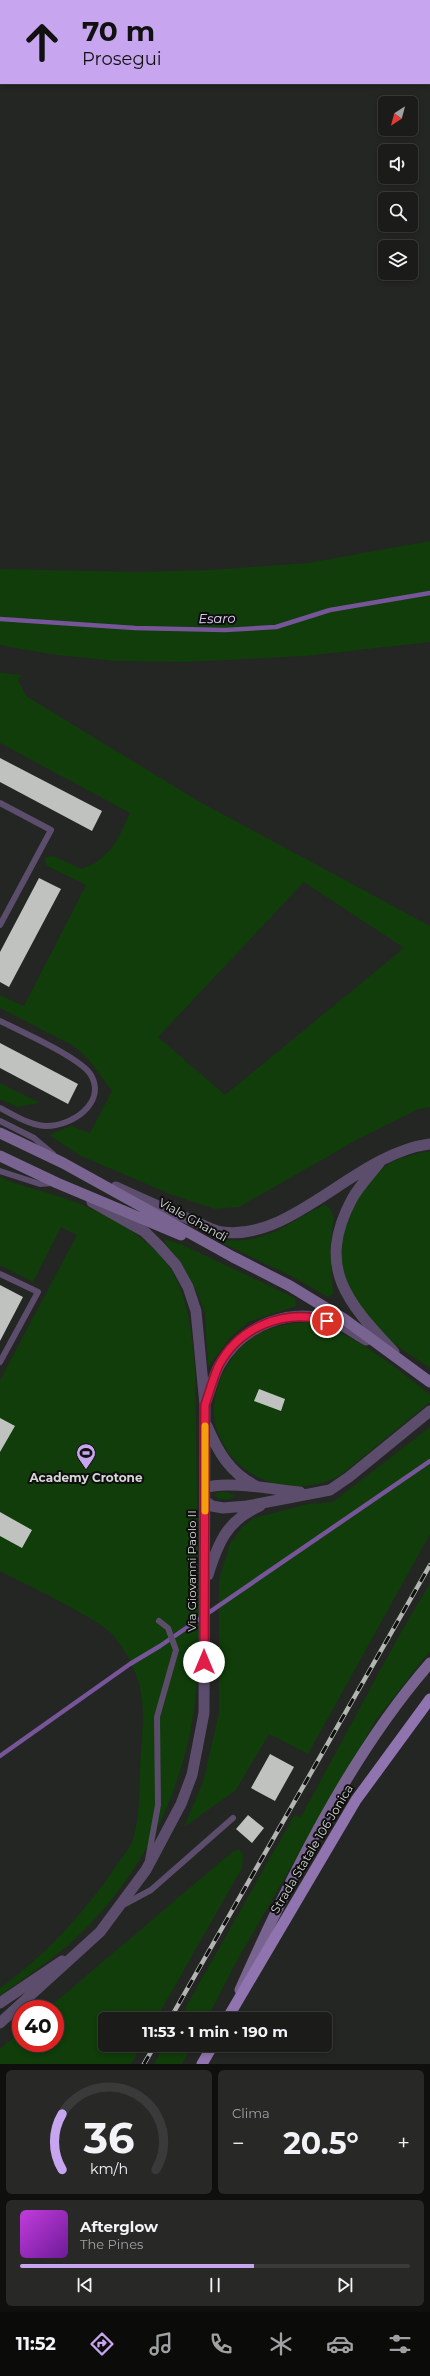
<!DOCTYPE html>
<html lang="it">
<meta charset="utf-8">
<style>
body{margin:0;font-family:Montserrat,sans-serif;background:#282927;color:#f1f3f6;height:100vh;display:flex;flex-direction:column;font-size:15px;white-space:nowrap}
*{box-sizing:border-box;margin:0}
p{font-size:13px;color:#a0a1a2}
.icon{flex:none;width:22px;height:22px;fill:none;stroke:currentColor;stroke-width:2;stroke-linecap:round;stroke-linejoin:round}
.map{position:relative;height:2064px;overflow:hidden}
.panel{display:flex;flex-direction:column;gap:6px;padding:6px;background:#0f0f0e;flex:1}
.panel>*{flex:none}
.top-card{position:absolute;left:0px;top:0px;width:430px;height:84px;box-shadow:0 2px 6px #0003,0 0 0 1px #393a39;background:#c8a6ef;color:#111;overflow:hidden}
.needle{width:26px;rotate:216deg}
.tools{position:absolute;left:378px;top:96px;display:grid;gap:8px}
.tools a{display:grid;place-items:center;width:40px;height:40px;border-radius:6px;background:#1b1c1a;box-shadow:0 2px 6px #0003,0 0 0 1px #393a39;font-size:20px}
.speed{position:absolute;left:12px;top:2000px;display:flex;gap:8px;font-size:20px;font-weight:700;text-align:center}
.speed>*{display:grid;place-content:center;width:52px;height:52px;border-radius:50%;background:#1b1c1a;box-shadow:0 2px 6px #0003,0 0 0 1px #393a39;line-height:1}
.speed .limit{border:6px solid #d22;background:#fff;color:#111}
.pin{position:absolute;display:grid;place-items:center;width:34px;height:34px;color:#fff;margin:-17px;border:2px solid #fff;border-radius:50%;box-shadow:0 1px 4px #0007}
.me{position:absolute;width:44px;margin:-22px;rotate:0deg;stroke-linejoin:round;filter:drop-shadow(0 0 3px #0008)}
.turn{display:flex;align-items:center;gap:14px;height:84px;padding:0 16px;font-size:18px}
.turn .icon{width:52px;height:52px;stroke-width:2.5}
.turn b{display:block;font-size:28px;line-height:34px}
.big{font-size:30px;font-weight:700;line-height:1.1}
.panel .widget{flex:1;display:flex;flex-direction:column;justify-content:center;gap:6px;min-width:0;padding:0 14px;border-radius:6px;background:#282927}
.panel .dial{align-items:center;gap:0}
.dial svg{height:104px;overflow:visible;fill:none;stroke:#393a39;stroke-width:7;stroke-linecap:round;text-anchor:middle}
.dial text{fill:#f1f3f6;stroke:none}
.song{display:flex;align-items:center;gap:12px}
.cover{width:48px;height:48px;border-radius:6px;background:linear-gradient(135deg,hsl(290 70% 55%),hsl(280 70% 35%))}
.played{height:4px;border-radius:2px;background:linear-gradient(90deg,#c8a6ef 60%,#393a39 60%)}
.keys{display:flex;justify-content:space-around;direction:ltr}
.heat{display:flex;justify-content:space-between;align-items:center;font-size:22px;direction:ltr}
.panel .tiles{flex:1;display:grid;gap:6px;grid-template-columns:1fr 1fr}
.widget:last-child{grid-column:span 2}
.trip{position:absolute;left:98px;top:2012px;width:234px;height:40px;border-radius:6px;background:#1b1c1a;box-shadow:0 2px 6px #0003,0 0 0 1px #393a39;font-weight:700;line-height:40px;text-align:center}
.menu{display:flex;height:64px;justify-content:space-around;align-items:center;background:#0b0b0a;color:#a0a1a2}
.menu .icon{width:28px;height:28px}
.menu .selected{color:#c8a6ef}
.menu b{font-size:18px;color:#f1f3f6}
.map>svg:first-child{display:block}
.green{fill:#103d0a;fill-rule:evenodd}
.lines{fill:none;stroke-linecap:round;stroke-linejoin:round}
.stream{stroke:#765599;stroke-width:4.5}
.building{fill:#bfc2bf}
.service{stroke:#5b4d6b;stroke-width:6}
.tertiary{stroke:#5b4d6b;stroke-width:11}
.secondary{stroke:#796391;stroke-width:11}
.primary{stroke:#9074af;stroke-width:11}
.rail-casing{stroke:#b3b5b3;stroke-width:4.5}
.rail{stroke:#0e0f0e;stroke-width:3;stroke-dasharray:9;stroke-linecap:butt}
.route-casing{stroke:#92132f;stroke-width:10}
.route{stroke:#e11d48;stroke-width:7}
.slow{stroke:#f59e0b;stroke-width:7}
.labels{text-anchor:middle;stroke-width:4;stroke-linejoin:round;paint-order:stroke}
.street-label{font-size:12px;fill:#d5d7d5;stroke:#0e0f0e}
.poi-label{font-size:12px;font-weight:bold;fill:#d5d7d5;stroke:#0e0f0e}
.water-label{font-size:13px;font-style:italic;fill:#e5d4fb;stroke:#0e0f0e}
</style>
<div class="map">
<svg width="430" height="2064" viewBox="0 0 430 2064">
<rect width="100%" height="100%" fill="#242623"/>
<path class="green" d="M 430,541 L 430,642 L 305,656 L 184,662 L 115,661 L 49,654 L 0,645 L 0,569 L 136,572 L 209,570 L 308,563 Z
M 0,673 L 22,675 L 18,680 L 26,696 L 200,802 L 430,926 L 430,1107 L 416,1110 L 360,1138 L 239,1207 L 214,1209 L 170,1194 L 81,1156 L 49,1135 L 71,1126 L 90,1133 L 112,1091 L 89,1060 L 74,1046 L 0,1008 L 0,995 L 24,1006 L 86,885 L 47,866 L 44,858 L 53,856 L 82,869 C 111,858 118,839 130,813 L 0,743 ZM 304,882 L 404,948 L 225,1095 L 158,1037 Z
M 0,1083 L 40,1103 L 17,1107 L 0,1099 Z
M 430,1151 L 430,1368 C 406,1352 380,1336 362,1313 C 357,1307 355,1300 352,1294 C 349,1288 345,1281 343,1275 C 329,1235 355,1188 387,1165 C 399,1157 416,1154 430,1151 Z
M 0,1177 C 24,1188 50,1192 75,1202 C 113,1217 163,1244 179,1285 C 190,1311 192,1340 195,1368 C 196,1430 197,1492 198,1554 C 198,1603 201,1653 195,1702 C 185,1784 149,1861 93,1921 C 66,1951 32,1972 0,1996 L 0,1988 C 46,1955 84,1913 116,1866 C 121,1858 129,1850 132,1841 C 141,1820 139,1775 141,1751 C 145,1702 145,1679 115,1637 C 101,1619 24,1584 0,1571 L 0,1380 L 77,1235 L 61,1227 L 33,1282 L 0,1265 Z
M 324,1205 L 330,1208 L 334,1217 L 330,1248 L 333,1294 L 328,1297 L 293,1277 L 214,1239 C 266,1246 281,1226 324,1205 Z
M 164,1239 L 183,1245 L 295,1298 L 296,1306 L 248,1322 L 230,1338 L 208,1367 L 205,1313 L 195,1288 L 180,1261 L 166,1245 Z
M 308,1322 C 355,1333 393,1365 430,1395 L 430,1402 L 341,1475 C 297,1500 237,1483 218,1433 C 204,1397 228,1349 261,1333 C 276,1325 292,1323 308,1322 Z
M 430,1427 L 430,1534 L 308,1754 L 269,1734 L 236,1790 L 184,1827 L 203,1782 L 219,1713 L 219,1579 L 230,1544 L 242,1527 L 254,1518 L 308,1504 L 333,1502 Z
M 219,1492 L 227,1492 L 236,1496 L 229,1499 L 218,1499 L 214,1495 Z
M 430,1583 L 430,1651 L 376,1720 L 235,1964 L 207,2019 L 179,2019 L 292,1819 L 295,1815 L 301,1817 L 397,1639 Z
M 239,1849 L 243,1855 L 242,1868 L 156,2019 L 105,2019 L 105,2045 L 142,2045 L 131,2064 L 0,2064 L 0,2049 L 21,2031 L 21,2043 L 55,2043 L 55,2009 L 47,2009 L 232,1852 Z
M 165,2045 L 192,2045 L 182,2064 L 154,2064 Z"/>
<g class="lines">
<path class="stream" d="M 0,619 L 135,628 L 225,630 L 276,627 L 330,610 L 430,593
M 0,1756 L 130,1664 L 160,1646 L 430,1461"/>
</g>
<path class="building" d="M 0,758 L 102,811 L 92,831 L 0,782 Z
M 39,878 L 61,889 L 9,987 L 0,982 L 0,952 Z
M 0,1043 L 78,1084 L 68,1104 L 0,1068 Z
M 0,1285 L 23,1297 L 0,1341 Z
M 259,1389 L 285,1399 L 281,1411 L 254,1401 Z
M 0,1418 L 15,1426 L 0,1452 Z
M 0,1512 L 32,1530 L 22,1548 L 0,1536 Z
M 270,1754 L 294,1767 L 275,1801 L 251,1788 Z
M 248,1815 L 264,1828 L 252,1843 L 236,1829 Z"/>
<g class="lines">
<path class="service" d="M 0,803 L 51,830 L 0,925
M 0,1021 C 20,1031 81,1058 91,1075 C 107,1104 70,1127 45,1126 C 29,1125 14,1115 0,1108
M 0,1121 L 34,1138 L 53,1154
M 0,1171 L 40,1184 L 52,1183
M 0,1274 L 38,1292 L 0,1362
M 148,1860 L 158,1805 L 157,1717 L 176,1650 L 168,1628 L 159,1621
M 123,1905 L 151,1890 L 233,1818"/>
<path class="tertiary" d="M 102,1 L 104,0
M 0,6 L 1,6
M 380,1162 C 371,1174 359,1186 352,1199 C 315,1268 348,1303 394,1352
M 116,1187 C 142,1199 168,1211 194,1221 C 203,1225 213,1231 222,1232 C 293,1242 356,1153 430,1144
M 205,1404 C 210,1392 213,1377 219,1366 C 243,1324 293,1304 339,1324 C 348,1328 357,1335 366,1340
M 207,1426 C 218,1452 230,1473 256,1486
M 205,1488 C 225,1480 276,1490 300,1492
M 205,1501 L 212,1506 L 223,1508 L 247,1506 L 330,1490 L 349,1477 L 430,1411
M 208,1575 C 218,1543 227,1520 260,1506
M 0,2003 L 62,1961
M 0,2023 L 100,1932 L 146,1870 L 181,1804 L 192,1775 L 204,1713 L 205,1405 L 196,1311 L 188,1287 L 176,1265 L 159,1246 L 145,1232 L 92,1202"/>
<path class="secondary" d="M 0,1133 L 63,1163 L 233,1257 L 290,1286 L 344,1319 L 430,1382
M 0,1156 L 57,1183 L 181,1235
M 240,1990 C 290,1878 349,1756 430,1663"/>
<path class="primary" d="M 227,2019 L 356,1800 L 430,1699
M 202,2064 L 213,2045"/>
<defs>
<path id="rail" d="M 170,2019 L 430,1565
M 144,2064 L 155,2045"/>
</defs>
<use href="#rail" class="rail-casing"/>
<use href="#rail" class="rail"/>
</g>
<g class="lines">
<defs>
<path id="route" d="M 204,1662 L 205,1405 C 209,1393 213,1379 218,1367 C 238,1327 285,1308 327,1321"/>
</defs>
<use href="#route" class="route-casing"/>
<use href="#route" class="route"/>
<path class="slow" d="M 205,1511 L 205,1426"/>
</g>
<defs>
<symbol id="stadium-pin" viewBox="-11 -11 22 30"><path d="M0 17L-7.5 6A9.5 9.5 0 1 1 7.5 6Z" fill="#c8a6ef" stroke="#0e0f0e"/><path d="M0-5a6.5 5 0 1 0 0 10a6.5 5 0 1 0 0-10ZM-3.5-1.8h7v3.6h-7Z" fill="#111"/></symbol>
</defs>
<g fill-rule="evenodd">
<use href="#stadium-pin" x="75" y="1442" width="22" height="30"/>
</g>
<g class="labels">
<g class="street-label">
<text transform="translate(193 1220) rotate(29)" y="4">Viale Ghandi</text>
<text transform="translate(192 1571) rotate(-90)" y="4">Via Giovanni Paolo II</text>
<text transform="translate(312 1849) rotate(-59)" y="4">Strada Statale 106 Jonica</text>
</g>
<g class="poi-label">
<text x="86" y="1482">Academy Crotone</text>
</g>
<g class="water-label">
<text transform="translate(217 618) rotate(-1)" y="5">Esaro</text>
</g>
</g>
</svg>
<div class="tools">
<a><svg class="needle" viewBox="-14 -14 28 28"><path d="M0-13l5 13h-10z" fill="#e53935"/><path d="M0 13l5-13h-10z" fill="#a0a1a2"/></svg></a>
<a><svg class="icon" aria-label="sound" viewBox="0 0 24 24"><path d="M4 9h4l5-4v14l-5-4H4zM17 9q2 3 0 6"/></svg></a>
<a><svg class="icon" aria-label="search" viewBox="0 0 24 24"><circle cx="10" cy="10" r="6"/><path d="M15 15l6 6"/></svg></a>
<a><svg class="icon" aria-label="layers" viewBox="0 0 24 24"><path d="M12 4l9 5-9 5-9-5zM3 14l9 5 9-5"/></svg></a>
</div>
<div class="speed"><div class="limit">40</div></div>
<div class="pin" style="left:327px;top:1321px;background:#d93025"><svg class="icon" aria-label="arrive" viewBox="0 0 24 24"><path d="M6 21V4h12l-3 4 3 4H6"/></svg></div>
<svg class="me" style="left:204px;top:1662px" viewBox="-20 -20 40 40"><circle r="19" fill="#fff"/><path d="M0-13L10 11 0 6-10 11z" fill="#e11d48"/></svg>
<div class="trip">11:53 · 1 min · 190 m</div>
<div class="top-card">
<div class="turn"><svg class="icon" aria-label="ahead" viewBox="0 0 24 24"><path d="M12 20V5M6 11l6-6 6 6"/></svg><div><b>70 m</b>Prosegui</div></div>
</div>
</div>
<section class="panel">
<div class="tiles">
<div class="widget dial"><svg viewBox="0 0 100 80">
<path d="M14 69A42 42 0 1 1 86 69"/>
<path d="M14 69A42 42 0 0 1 14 26" stroke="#c8a6ef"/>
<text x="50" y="56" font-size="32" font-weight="700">36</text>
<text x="50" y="72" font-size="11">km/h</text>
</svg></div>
<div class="widget"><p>Clima</p>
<div class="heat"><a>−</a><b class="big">20.5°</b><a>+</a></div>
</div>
<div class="widget">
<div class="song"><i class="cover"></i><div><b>Afterglow</b><p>The Pines</p></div></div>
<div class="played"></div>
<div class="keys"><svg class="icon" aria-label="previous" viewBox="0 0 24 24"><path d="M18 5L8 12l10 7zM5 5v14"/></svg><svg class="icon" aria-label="pause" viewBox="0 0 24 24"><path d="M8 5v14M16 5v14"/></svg><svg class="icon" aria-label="next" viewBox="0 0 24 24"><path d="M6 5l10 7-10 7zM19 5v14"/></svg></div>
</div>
</div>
</section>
<nav class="menu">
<b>11:52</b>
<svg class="icon selected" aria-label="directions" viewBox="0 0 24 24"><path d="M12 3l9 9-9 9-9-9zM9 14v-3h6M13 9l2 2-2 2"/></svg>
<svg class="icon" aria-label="music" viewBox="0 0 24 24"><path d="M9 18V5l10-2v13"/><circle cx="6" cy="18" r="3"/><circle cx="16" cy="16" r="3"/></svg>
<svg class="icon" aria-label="phone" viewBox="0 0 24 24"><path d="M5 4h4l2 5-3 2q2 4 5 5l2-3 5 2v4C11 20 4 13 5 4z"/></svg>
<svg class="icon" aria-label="climate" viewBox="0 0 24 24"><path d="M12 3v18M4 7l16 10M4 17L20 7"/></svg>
<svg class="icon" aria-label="car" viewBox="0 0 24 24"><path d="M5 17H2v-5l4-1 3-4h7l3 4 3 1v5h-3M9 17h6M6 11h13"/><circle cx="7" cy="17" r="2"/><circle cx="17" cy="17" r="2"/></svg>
<svg class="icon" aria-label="filters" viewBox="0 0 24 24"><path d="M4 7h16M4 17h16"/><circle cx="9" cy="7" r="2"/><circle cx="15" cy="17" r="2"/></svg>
</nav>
